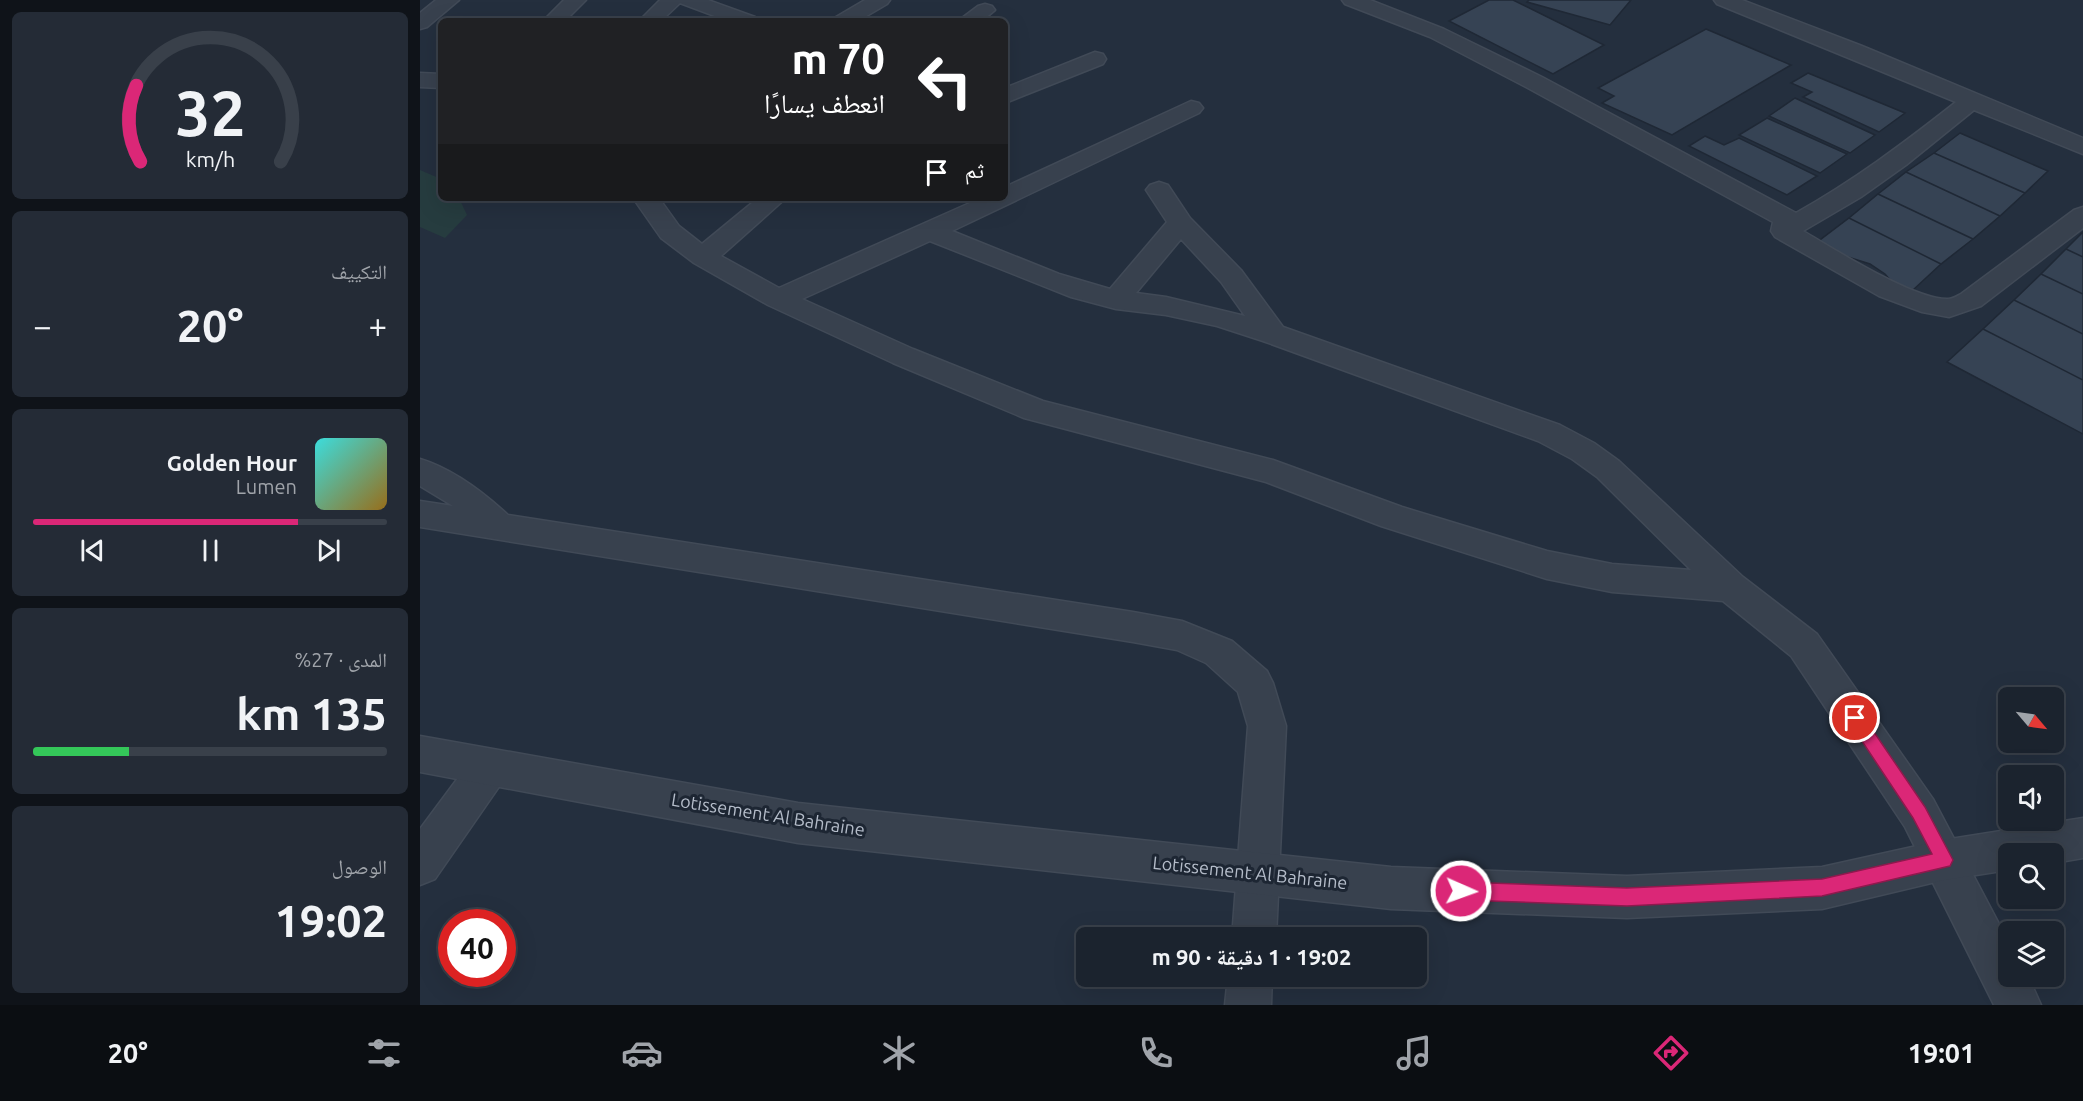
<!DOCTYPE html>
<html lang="ar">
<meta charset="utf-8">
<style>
body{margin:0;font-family:Ubuntu,"Noto Naskh Arabic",sans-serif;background:#242b36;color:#f1f3f6;direction:rtl;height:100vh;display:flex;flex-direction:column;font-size:22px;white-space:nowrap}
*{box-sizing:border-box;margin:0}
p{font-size:20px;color:#a0a4aa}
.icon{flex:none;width:33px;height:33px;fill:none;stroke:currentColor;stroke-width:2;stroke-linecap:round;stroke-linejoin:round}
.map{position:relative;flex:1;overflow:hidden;direction:ltr}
.panel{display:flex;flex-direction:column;gap:12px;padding:12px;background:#0f1319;width:420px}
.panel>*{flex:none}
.top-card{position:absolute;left:18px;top:18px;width:570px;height:183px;border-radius:9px;box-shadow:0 6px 24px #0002,0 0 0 2px #39404a;direction:rtl;background:#202124;color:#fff;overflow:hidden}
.needle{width:39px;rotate:119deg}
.fabs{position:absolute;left:1578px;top:687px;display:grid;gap:12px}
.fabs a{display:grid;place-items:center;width:66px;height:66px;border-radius:9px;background:#1b232e;box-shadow:0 6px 24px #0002,0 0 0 2px #39404a;font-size:30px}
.speed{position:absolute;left:18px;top:909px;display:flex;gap:12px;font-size:30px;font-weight:700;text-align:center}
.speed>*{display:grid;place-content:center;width:78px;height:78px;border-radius:50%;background:#1b232e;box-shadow:0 6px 24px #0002,0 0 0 2px #39404a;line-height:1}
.speed .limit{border:9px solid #d22;background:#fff;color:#111}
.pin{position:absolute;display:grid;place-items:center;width:51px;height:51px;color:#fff;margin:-26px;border:3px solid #fff;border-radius:50%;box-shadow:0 2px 6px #0007}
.me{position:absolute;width:66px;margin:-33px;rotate:92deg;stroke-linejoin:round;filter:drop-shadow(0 0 4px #0008)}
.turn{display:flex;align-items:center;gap:21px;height:126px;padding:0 24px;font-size:27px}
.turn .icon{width:78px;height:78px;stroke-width:2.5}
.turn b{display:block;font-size:42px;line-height:51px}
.then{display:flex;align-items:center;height:57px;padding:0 24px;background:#0003;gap:12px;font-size:22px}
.big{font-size:45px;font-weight:700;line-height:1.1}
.panel .widget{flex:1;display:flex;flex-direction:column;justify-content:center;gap:9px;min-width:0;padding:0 21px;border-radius:9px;background:#242b36}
.panel .dial{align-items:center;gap:0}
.dial svg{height:156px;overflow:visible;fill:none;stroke:#39404a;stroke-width:7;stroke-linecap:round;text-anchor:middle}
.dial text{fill:#f1f3f6;stroke:none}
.song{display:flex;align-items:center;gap:18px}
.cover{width:72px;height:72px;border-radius:9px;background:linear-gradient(135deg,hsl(180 70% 55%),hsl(40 70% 35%))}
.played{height:6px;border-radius:3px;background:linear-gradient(90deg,#db2777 75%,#39404a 75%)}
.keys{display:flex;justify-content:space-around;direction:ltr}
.heat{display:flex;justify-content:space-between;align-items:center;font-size:33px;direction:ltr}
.charge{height:9px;border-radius:4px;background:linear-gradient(90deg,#34c759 27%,#39404a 0)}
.trip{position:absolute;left:656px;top:927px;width:351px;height:60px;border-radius:9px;background:#1b232e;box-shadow:0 6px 24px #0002,0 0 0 2px #39404a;font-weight:700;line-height:60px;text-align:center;direction:rtl}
.tab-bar{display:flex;height:96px;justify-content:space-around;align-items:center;background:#0b0e12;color:#a0a4aa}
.tab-bar .icon{width:42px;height:42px}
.tab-bar .selected{color:#db2777}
.tab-bar b{font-size:27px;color:#f1f3f6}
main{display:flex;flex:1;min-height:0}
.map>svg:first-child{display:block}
.green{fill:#263c3f}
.building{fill:#364354;stroke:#1f2835;stroke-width:1.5}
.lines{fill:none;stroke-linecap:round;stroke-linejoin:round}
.minor-casing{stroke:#414a57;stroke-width:3}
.tertiary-casing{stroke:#414a57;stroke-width:3}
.minor{fill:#38414e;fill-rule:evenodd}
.tertiary{fill:#38414e;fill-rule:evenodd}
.route{fill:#db2777;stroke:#8e194d;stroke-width:1.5}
.labels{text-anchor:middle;stroke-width:6;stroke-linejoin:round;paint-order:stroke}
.near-street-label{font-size:18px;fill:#b4bcc9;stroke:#1d2633}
</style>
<main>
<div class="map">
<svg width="1663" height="1005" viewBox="0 0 1663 1005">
<rect width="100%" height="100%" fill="#242f3e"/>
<path class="green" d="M 0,170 L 21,179 L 21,198 L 39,198 L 47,215 L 25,238 L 0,227 Z"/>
<path class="building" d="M 1069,0 L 1093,0 L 1184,45 L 1133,74 L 1029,21 Z
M 1109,0 L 1211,0 L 1190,25 L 1107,2 Z
M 1286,29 L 1371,65 L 1252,135 L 1182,103 L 1194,96 L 1178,88 Z
M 1388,73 L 1485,113 L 1459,132 L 1383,97 L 1392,92 L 1371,83 Z
M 1375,98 L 1455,135 L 1430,153 L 1349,116 Z
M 1347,118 L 1427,154 L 1400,173 L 1319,135 Z
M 1540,133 L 1628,171 L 1605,193 L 1514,153 Z
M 1285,136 L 1304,145 L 1319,138 L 1397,176 L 1367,195 L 1269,146 Z
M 1514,153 L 1605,193 L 1580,216 L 1486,172 Z
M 1486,172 L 1580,216 L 1553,239 L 1458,194 Z
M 1458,194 L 1553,239 L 1521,264 L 1429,218 Z
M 1429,218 L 1521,264 L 1493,290 L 1472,282 L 1465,274 L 1450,264 L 1412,252 L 1396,243 Z
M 1663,232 L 1663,257 L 1646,249 Z
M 1646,249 L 1663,257 L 1663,294 L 1621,274 Z
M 1621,274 L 1663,294 L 1663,334 L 1594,300 Z
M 1594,300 L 1663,334 L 1663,380 L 1563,329 Z
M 1563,329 L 1663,380 L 1663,434 L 1527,362 Z"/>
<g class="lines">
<defs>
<path id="minor" d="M 16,0 L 39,0 L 7,27 L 0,29 L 0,13 Z
M 144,0 L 166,0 L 145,21 L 123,21 Z
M 240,0 L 288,0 L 335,17 L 338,21 L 308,21 L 260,3 L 241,21 L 219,21 Z
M 445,0 L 470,0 L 467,4 L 438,21 L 413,21 L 416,17 Z
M 922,0 L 950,0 L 1024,29 L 1122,77 L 1376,213 C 1433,181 1484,143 1536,102 L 1297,4 L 1294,0 L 1322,0 L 1442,46 L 1663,138 L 1663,154 L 1554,110 L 1486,165 L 1441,197 L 1383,231 C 1414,249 1494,300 1528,299 C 1533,299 1537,296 1541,294 L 1654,210 L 1663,207 L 1663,228 L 1561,306 L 1529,317 L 1502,312 L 1459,296 L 1355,237 L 1351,231 L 1353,222 L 1106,87 L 1010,37 L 925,4 Z
M 565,4 L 572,6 L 575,10 L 562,21 L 538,21 L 558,6 Z
M 675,52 L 683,54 L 686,59 L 683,64 L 585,103 L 585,88 Z
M 0,73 L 21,74 L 21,88 L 0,87 Z
M 771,101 L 779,103 L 783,108 L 779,113 L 532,231 L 639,274 L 690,289 L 747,222 L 726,190 L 730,185 L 739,182 L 748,185 L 770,218 L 821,270 L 863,327 L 1140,425 L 1174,443 L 1199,461 L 1323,577 L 1397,634 L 1513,799 L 1588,941 L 1588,976 L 1608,976 L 1621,1005 L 1574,1005 L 1485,827 L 1371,656 L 1303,601 L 1192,592 L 1127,579 L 961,526 L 846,482 L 604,418 L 473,363 L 348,305 L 274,263 L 241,238 L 213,198 L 239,198 L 259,226 L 282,244 L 338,198 L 366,198 L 301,256 L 359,288 L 561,198 L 585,198 L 585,187 ZM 761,239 L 801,282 L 825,316 L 746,297 L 716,293 ZM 510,241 L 651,297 L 696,309 L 746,315 L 797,326 L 843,341 L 1118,441 L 1152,459 L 1177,477 L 1271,570 L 1192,564 L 1127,551 L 982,507 L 853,460 L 623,401 L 493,349 L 382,299 Z
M 0,459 C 33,469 63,492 88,515 L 713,612 L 762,621 L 812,641 L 847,671 L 853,683 L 866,726 L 856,938 L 812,938 L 828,726 L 818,692 L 786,663 L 757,650 L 713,642 L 0,527 L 0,501 L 33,506 L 0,486 Z
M 69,750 L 83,755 L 89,768 L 83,781 L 15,879 L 0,885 L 0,829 L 55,755 Z
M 808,976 L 852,976 L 851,1005 L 805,1005 Z"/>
<path id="tertiary" d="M 0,736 L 378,803 L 971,867 L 1207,876 L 1402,867 L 1524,840 L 1663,818 L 1663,858 L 1634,863 L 1634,854 L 1588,854 L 1588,870 L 1524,880 L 1402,909 L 1207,918 L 971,909 L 378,843 L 0,772 Z"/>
</defs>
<use href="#minor" class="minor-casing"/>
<use href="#tertiary" class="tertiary-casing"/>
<use href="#minor" class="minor"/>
<use href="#tertiary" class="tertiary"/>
</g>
<path class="route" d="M 1435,711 L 1441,713 L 1505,807 L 1533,860 L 1530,866 L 1402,896 L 1207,906 L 1041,900 L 1035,897 L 1033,891 L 1035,885 L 1041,882 L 1207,888 L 1402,879 L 1512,854 L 1493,818 L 1430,723 L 1427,718 L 1430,713 Z"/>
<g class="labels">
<g class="near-street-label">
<text transform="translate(348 815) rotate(9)" y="6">Lotissement Al Bahraine</text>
<text transform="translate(830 873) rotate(6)" y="6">Lotissement Al Bahraine</text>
</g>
</g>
</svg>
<div class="fabs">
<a><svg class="needle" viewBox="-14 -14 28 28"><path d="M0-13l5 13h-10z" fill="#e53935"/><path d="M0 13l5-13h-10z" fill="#a0a4aa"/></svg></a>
<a><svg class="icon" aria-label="sound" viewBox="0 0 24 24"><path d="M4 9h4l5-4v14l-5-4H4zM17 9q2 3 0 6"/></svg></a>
<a><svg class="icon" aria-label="search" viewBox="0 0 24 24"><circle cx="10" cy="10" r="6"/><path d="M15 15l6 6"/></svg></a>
<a><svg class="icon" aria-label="layers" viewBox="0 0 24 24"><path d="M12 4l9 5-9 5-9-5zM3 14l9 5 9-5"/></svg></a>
</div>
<div class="speed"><div class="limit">40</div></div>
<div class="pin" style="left:1435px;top:718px;background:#d93025"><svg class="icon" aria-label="arrive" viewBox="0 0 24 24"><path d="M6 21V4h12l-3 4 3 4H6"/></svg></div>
<svg class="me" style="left:1041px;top:891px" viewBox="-20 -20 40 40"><circle r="17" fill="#db2777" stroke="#fff" stroke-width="3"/><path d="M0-11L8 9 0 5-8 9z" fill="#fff"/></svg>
<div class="trip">19:02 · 1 دقيقة · 90 m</div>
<div class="top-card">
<div class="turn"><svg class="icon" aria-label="left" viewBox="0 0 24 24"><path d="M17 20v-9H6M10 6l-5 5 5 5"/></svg><div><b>70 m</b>انعطف يسارًا</div></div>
<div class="then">ثم<svg class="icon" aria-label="arrive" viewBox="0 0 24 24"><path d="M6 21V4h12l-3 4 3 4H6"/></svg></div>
</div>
</div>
<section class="panel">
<div class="widget dial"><svg viewBox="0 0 100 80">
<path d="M14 69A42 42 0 1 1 86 69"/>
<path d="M14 69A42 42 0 0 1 12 30" stroke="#db2777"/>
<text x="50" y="56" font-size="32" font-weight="700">32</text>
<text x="50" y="72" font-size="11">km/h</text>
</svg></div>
<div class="widget"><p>التكييف</p>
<div class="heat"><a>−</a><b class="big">20°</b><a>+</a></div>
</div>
<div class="widget">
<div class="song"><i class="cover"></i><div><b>Golden Hour</b><p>Lumen</p></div></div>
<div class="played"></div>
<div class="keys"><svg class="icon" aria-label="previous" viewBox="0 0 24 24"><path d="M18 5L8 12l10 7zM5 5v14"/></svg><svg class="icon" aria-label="pause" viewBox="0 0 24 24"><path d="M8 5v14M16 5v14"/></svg><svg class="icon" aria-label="next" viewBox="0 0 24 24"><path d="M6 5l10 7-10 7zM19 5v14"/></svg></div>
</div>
<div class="widget"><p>المدى · 27%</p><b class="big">135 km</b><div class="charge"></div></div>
<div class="widget"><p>الوصول</p><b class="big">19:02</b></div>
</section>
</main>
<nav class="tab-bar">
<b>19:01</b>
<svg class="icon selected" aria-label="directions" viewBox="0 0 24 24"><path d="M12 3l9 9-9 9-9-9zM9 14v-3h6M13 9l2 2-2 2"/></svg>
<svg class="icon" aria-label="music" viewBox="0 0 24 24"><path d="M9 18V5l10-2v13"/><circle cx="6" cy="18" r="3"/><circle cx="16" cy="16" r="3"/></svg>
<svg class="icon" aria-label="phone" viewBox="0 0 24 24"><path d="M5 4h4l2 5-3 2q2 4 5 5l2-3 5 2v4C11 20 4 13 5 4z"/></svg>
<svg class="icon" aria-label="climate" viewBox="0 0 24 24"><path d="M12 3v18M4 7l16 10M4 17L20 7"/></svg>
<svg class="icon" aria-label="car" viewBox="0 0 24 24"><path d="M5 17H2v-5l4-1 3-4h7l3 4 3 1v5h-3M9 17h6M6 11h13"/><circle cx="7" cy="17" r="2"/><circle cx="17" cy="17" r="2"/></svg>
<svg class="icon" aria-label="filters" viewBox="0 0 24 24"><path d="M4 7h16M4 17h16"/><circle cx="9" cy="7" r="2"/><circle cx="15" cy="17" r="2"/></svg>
<b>20°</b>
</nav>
